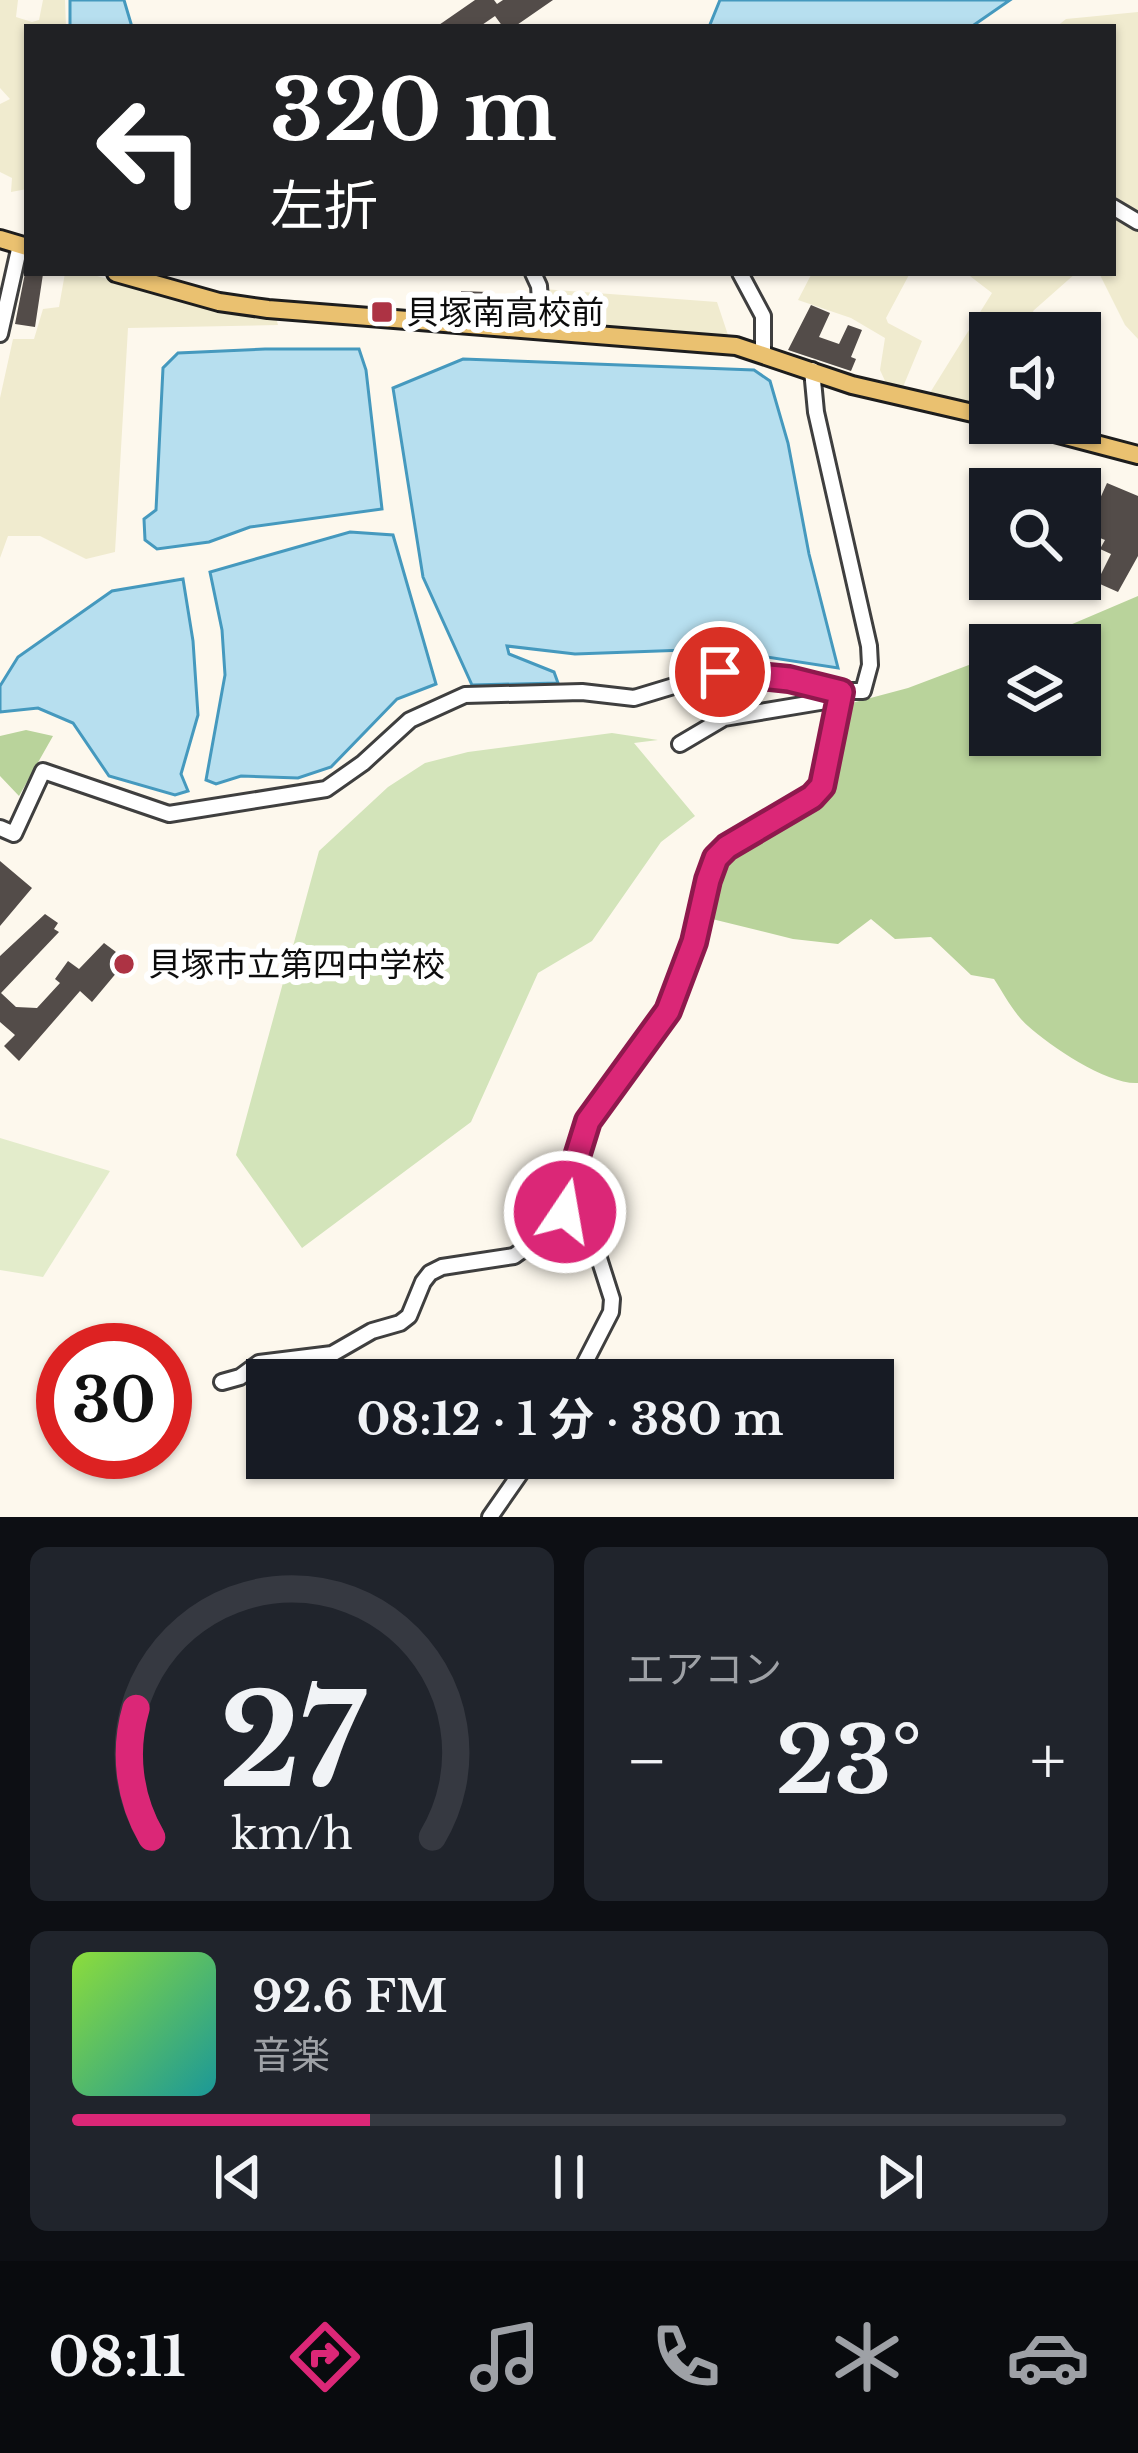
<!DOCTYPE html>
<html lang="ja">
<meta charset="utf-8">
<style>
body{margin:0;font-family:"Libre Baskerville","Noto Sans JP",serif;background:#20242c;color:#f1f3f6;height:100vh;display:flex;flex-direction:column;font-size:45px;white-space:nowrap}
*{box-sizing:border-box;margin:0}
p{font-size:39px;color:#9ea1a6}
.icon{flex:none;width:66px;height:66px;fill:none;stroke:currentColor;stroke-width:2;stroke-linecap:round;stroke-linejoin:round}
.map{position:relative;height:1517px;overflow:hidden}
.drawer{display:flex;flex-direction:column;gap:30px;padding:30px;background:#0d0f14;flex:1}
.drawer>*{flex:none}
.hud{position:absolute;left:24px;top:24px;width:1092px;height:252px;border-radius:0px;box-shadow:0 3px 9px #0004;background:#202124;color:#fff;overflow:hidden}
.buttons{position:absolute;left:969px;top:312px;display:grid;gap:24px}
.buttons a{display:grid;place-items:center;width:132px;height:132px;border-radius:0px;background:#171b24;box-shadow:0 3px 9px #0004;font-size:60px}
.speed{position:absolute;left:36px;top:1323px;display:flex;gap:24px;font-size:60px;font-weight:700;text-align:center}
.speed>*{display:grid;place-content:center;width:156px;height:156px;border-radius:50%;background:#171b24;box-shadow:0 3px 9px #0004;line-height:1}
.speed .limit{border:18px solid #d22;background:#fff;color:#111}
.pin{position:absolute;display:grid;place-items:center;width:102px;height:102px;color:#fff;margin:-51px;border:6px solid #fff;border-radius:50%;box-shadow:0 3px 12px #0007}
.me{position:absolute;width:132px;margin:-66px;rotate:12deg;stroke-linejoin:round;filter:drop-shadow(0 0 9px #0008)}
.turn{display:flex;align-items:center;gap:42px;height:252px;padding:0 48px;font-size:54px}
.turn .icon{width:156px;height:156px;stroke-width:2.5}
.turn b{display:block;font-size:84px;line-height:102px}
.big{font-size:90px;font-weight:700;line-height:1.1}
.drawer .widget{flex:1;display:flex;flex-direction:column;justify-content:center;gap:18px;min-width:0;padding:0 42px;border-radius:18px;background:#20242c}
.drawer .dial{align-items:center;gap:0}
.dial svg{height:312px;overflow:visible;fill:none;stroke:#363941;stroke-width:7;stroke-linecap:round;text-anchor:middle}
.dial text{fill:#f1f3f6;stroke:none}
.song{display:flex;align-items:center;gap:36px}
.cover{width:144px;height:144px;border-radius:18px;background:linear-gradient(135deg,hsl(90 70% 55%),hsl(180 70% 35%))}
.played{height:12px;border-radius:6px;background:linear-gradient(90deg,#db2777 30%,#363941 30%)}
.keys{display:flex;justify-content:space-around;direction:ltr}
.heat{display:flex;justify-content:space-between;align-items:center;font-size:66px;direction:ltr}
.drawer .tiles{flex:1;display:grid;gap:30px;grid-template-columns:1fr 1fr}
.widget:last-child{grid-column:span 2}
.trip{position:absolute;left:246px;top:1359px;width:648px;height:120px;border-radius:0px;background:#171b24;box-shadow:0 3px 9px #0004;font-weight:700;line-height:120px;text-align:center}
.dock{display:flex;height:192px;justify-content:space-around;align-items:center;background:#090b0e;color:#9ea1a6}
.dock .icon{width:84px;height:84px}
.dock .on{color:#db2777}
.dock b{font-size:54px;color:#f1f3f6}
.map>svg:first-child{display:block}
.farmland{fill:#f0ebcf}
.green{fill:#d3e4ba}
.forest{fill:#b9d39b}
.pitch{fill:#e3eccb}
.water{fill:#b7dfef;stroke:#4599be;stroke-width:3}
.building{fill:#534c49}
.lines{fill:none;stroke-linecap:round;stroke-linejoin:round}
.minor-casing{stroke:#3f3f3f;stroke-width:20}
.major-casing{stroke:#1d1d1d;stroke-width:22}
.minor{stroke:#fff;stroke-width:14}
.major{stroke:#eac170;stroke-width:16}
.route-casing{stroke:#8e194d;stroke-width:30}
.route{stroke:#db2777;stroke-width:21}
.poi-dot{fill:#ad3344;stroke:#fff;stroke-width:4.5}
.labels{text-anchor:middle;stroke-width:12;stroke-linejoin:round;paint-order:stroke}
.poi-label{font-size:33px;fill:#0c0c0c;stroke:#fff;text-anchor:start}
</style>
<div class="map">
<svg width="1138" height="1517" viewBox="0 0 1138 1517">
<rect width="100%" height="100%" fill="#fdf8ed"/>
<path class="farmland" d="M 0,0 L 18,0 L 16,17 L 32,22 L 39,20 L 43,0 L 65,0 L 66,27 L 27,27 L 27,189 L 11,192 L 12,178 L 0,172 L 0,104 L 10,99 L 0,88 Z
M 1138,12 L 1138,339 L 1125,325 L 1099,273 L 1113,273 L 1113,27 L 1056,27 L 1066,19 Z
M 65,273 L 87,273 L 210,309 L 276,318 L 278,325 L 128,328 L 115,552 L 86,559 L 40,536 L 8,536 L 0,558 L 0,398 L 13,339 L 34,339 L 43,309 L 59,307 Z
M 812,273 L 910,273 L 886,318 L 888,323 L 922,341 L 903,387 L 886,383 L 880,370 L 885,338 L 851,318 L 798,300 Z
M 966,273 L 1076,273 L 1033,311 L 1043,333 L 990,333 L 990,409 L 928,396 L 992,293 Z
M 543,289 L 717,302 L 730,341 L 547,325 Z"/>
<path class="green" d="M 612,733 L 658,740 L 634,743 L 695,816 L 661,842 L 592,941 L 538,973 L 471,1122 L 302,1248 L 236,1155 L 319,851 L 388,787 L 425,763 L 468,752 Z"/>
<path class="forest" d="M 1138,596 L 1138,1083 C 1108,1085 1051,1047 1028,1026 C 1014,1014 1004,994 994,979 L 971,975 L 931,937 L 895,939 L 871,919 L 838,944 L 793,939 L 712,919 L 723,868 L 748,843 L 820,804 L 839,775 L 848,704 L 908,688 L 990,657 L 990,735 L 1080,735 L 1080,645 L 1023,645 Z
M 26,730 L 53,736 L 19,796 L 0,776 L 0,736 Z"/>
<path class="pitch" d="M 0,1138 L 110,1171 L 43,1277 L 0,1270 Z"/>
<path class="water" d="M 70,0 L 124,0 L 132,27 L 70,27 Z
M 720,0 L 1010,0 L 971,27 L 709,27 Z
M 265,349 L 359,349 L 366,370 L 382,509 L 250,527 L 209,542 L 157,549 L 145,540 L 144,519 L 156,510 L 163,368 L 178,353 Z
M 463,359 L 754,370 L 770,381 L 788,443 L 809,554 L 838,668 L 714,649 L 575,654 L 507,646 L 509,654 L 554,672 L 558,683 L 472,685 L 423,577 L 393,388 Z
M 350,532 L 393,535 L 436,684 L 397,699 L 331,767 L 298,778 L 241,776 L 216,784 L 206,780 L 225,675 L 222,630 L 210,572 Z
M 183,579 L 193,641 L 198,715 L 181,774 L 188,791 L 175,795 L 109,776 L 73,723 L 38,708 L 0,712 L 0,686 L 18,657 L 112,591 Z"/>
<path class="building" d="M 475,0 L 494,0 L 497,4 L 503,0 L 553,0 L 514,27 L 503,27 L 495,16 L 479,27 L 436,27 Z
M 25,273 L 43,274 L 35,327 L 15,324 Z
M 461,291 L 488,292 L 487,303 L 521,305 L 522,316 L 461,311 Z
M 811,305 L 830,313 L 819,337 L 839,344 L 848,325 L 862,330 L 851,357 L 856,359 L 851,371 L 788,350 Z
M 1107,483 L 1138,496 L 1138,556 L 1118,592 L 1100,584 L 1092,598 L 1068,588 L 1073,579 L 1080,579 L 1080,568 L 1099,578 L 1111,554 L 1100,549 L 1105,540 L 1085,532 Z
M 0,861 L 32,888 L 0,926 Z
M 45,914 L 58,923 L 54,929 L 59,932 L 1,993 L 16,1007 L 37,1008 L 60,983 L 55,979 L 68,961 L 79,969 L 104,943 L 116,952 L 113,956 L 123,965 L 92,1002 L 80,991 L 19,1061 L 4,1046 L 15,1035 L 0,1022 L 0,956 Z"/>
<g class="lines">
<defs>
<path id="minor" d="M 1113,207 L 1138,222
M 533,273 L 539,286 L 542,330
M 740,273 L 763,316 L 763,354
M 0,334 L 20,245
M 680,744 L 724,718 L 832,700
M 0,828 L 14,834 L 43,771 L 169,814 L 326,789 L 363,763 L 410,720 L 465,695 L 582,692 L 634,698 L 720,672 L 789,679 L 841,691 L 863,691 L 870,665 L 869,646 L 816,412 L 812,370
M 576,1380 L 611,1312 L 612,1299 L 576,1186 L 579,1145 L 588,1121 L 668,1011 L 695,942 L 708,880 L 716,858 L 727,846 L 812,797 L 822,786 L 841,691
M 222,1382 L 240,1377 L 259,1363 L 332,1354 L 372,1331 L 400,1323 L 409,1316 L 423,1282 L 430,1273 L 442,1267 L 514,1256 L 555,1227 L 577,1191
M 490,1517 L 531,1458"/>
<path id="major" d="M 0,239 L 27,247
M 116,273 L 219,302 L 268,309 L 736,346 L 852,385 L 990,417
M 1016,423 L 1138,455"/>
</defs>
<use href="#minor" class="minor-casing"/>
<use href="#major" class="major-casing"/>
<use href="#minor" class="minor"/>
<use href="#major" class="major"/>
</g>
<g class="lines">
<defs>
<path id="route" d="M 565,1212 L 577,1191 L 574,1166 L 588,1121 L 668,1011 L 694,942 L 708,880 L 716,858 L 727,847 L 812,797 L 822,786 L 841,692 L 789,679 L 720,672"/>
</defs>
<use href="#route" class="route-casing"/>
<use href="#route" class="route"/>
</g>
<g class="poi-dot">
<rect x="370" y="300" width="24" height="24" rx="6"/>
<circle cx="124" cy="964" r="12"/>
</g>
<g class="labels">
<g class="poi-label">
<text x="406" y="324">貝塚南高校前</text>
<text x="148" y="976">貝塚市立第四中学校</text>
</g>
</g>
</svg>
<div class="buttons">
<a><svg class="icon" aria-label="sound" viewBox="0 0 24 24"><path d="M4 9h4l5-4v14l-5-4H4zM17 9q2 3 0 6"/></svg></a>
<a><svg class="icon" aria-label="search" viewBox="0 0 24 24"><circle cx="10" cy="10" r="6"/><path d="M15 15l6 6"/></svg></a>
<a><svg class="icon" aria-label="layers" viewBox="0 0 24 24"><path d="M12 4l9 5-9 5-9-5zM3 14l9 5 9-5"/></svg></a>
</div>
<div class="speed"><div class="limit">30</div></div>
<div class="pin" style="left:720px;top:672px;background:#d93025"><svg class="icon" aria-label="arrive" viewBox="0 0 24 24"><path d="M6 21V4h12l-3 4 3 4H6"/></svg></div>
<svg class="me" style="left:565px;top:1212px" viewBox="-20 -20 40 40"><circle r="17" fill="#db2777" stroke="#fff" stroke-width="3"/><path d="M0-11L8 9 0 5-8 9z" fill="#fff"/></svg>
<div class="trip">08:12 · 1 分 · 380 m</div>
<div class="hud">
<div class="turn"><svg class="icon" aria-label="left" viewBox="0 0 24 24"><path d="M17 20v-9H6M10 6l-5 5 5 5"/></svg><div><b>320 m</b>左折</div></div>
</div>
</div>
<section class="drawer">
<div class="tiles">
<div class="widget dial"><svg viewBox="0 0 100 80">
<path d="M14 69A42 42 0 1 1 86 69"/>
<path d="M14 69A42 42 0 0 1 10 36" stroke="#db2777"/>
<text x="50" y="56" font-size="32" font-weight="700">27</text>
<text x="50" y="72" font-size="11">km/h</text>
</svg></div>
<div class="widget"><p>エアコン</p>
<div class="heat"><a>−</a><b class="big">23°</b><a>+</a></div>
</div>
<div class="widget">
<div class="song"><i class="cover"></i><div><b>92.6 FM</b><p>音楽</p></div></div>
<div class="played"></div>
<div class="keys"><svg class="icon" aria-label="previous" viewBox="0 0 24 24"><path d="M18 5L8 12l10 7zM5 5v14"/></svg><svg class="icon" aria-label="pause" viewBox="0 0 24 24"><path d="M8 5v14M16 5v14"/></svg><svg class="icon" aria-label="next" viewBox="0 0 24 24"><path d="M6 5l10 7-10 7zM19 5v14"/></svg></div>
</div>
</div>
</section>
<nav class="dock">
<b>08:11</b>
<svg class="icon on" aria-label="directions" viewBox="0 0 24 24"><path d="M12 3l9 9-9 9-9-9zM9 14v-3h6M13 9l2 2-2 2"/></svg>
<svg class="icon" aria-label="music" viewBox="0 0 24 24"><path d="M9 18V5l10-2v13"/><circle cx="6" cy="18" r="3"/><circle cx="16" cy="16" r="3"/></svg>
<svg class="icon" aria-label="phone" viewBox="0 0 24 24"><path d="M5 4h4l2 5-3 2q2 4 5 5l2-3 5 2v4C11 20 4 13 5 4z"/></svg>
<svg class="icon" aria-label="climate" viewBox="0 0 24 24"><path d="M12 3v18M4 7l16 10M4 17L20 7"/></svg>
<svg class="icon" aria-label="car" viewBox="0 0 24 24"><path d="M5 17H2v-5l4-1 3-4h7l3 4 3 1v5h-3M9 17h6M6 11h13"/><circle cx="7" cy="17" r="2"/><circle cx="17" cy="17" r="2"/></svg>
</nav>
